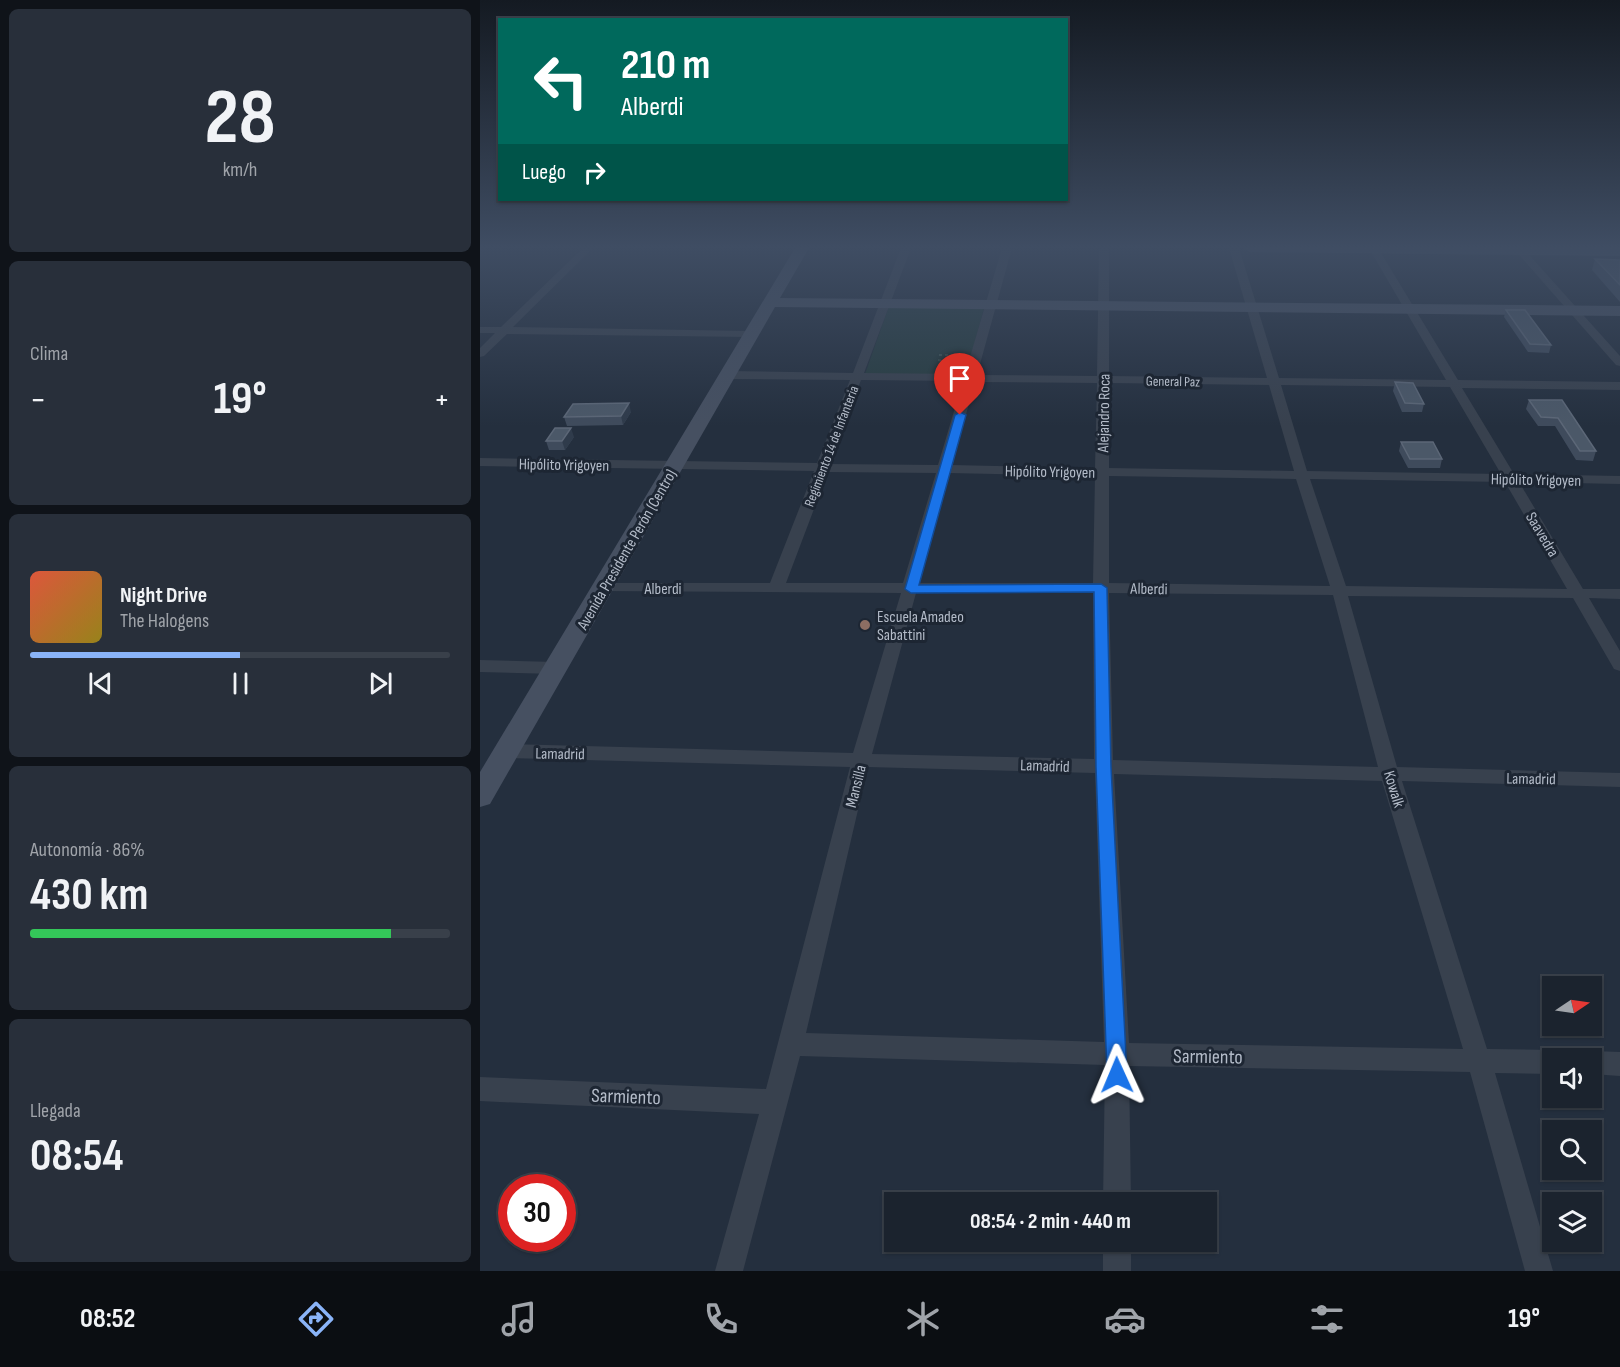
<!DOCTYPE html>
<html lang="es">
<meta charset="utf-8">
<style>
body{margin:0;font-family:"Sofia Sans Condensed",sans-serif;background:#282f3a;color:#f1f3f6;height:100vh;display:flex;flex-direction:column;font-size:22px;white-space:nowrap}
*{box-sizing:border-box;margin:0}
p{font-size:20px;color:#a0a4aa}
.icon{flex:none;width:33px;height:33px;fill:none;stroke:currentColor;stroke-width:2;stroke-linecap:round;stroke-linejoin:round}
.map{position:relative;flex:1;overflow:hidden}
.sheet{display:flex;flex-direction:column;gap:9px;padding:9px;background:#0f1319;width:480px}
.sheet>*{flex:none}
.top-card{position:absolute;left:18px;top:18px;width:570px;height:183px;border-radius:0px;box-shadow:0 2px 4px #0004,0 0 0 2px #39404a;background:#00695c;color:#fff;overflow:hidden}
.needle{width:39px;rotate:77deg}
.buttons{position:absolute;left:1062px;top:976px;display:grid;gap:12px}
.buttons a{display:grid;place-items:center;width:60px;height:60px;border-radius:0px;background:#1b232e;box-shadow:0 2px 4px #0004,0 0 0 2px #39404a;font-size:30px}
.speed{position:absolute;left:18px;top:1174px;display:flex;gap:12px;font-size:30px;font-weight:700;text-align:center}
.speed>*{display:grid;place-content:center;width:78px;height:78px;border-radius:50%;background:#1b232e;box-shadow:0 2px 4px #0004,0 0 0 2px #39404a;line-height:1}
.speed .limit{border:9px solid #d22;background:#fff;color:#111}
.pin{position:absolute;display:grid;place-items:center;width:51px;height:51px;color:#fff;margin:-62px -26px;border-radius:50% 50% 50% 0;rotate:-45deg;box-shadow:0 0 6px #0007}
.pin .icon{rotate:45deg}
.me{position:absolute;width:66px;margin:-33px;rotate:359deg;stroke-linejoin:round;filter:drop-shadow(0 0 4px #0008)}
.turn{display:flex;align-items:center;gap:21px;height:126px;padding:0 24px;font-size:27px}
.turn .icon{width:78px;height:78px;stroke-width:2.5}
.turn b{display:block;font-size:42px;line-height:51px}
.then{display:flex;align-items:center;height:57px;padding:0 24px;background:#0003;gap:12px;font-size:22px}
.big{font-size:45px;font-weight:700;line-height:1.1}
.sheet .card{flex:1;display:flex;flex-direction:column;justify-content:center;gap:9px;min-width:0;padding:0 21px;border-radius:9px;background:#282f3a}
.sheet .dial{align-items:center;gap:0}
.dial b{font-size:78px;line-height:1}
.song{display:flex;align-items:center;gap:18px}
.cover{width:72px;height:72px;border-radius:9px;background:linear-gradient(135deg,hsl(10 70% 55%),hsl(50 70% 35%))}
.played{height:6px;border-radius:3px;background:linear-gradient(90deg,#8ab4f8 50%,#39404a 50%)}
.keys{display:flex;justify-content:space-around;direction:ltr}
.heat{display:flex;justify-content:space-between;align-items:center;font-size:33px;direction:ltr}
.charge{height:9px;border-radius:4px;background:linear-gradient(90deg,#34c759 86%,#39404a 0)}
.trip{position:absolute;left:404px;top:1192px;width:333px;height:60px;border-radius:0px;background:#1b232e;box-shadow:0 2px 4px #0004,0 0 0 2px #39404a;font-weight:700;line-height:60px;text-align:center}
.tabs{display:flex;height:96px;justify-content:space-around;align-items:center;background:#0b0e12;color:#a0a4aa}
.tabs .icon{width:42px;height:42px}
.tabs .on{color:#8ab4f8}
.tabs b{font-size:27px;color:#f1f3f6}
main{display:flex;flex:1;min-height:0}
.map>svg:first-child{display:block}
.green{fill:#263c3f}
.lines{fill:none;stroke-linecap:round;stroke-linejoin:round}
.path{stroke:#3f5557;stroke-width:2;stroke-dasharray:3 3;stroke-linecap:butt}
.street{fill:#38414e;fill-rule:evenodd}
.secondary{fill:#465061;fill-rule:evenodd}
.wall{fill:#3f4b5c}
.shaded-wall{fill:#2f3b4b}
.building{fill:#4b5868;stroke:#5c6777;stroke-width:1.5}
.route{fill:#1a73e8;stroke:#114b97;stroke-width:1.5}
.education-dot{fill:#8d6e63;stroke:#1d2633;stroke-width:2}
.labels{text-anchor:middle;stroke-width:6;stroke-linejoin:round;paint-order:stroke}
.far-street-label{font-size:14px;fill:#b4bcc9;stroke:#1d2633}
.street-label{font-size:16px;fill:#b4bcc9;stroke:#1d2633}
.poi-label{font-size:16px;fill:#b4bcc9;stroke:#1d2633;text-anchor:start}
.near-street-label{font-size:20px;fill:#b4bcc9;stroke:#1d2633}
</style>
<main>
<section class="sheet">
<div class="card dial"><b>28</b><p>km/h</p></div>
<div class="card"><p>Clima</p>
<div class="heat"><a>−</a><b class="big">19°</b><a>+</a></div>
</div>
<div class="card">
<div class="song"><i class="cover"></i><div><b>Night Drive</b><p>The Halogens</p></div></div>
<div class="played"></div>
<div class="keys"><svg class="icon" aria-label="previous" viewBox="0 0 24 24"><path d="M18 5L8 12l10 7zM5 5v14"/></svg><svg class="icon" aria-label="pause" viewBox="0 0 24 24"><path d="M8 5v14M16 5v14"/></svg><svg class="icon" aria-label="next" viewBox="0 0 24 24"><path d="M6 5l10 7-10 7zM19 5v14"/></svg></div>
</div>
<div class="card"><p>Autonomía · 86%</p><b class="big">430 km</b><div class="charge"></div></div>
<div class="card"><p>Llegada</p><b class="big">08:54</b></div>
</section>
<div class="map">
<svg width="1140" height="1271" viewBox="0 0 1140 1271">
<rect width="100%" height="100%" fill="#242f3e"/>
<path class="green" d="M 409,306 L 504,308 L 486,375 L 385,374 Z"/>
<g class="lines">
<path class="path" d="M 459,355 L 481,355
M 458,360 L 480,363"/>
<path class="street" d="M 0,248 L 6,248 L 0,251 Z
M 103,248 L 113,248 L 33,327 L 270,331 L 275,334 L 270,337 L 27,334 L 4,356 L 0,357 L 0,348 L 15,333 L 0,333 L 0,327 L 21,327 Z
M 421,248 L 431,248 L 384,373 L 485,374 L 522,248 L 532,248 L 497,375 L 617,376 L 619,248 L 629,248 L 629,376 L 787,378 L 749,248 L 759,248 L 799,378 L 966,380 L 890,250 L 898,248 L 978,380 L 1140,382 L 1140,390 L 982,388 L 1034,474 L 1140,476 L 1140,484 L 1039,482 L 1103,589 L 1140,589 L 1140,599 L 1109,598 L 1140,651 L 1140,671 L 1134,669 L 1093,598 L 868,596 L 917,767 L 1140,773 L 1140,787 L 922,781 L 1007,1049 L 1072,1050 L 1081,1054 L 1083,1059 L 1072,1059 L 1072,1074 L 1015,1073 L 1073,1271 L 1045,1271 L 990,1072 L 649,1066 L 651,1203 L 623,1203 L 625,1065 L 320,1056 L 263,1271 L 235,1271 L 279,1114 L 0,1101 L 0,1077 L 286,1089 L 370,767 L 27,758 L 20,756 L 18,751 L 20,746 L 27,744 L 373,753 L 421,593 L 119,591 L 117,588 L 119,585 L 125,583 L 290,583 L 334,471 L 0,466 L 0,458 L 337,463 L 370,380 L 247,379 L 241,375 L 247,371 L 373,373 ZM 381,380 L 483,381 L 458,465 L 350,464 ZM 495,382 L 617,383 L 615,468 L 472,465 ZM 629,383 L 789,385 L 814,471 L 629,468 ZM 801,385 L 970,387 L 1021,474 L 827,471 ZM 348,472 L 456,473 L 423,583 L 306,583 ZM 469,473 L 615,476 L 613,583 L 439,583 ZM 629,476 L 816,479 L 850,586 L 629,583 ZM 830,479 L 1025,482 L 1087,589 L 866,586 ZM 436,593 L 613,593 L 614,759 L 392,754 ZM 629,593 L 853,595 L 898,767 L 633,760 ZM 388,767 L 615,773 L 624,1042 L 326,1033 ZM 634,774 L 902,781 L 983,1049 L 649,1043 Z
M 1033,248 L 1043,248 L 1140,356 L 1140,366 L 1136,365 Z
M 0,660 L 75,662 L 81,664 L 84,668 L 81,672 L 75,674 L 0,672 Z
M 1112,1051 L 1140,1052 L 1140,1076 L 1112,1074 L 1112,1059 L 1102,1059 L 1103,1055 Z
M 623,1242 L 651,1242 L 651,1271 L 623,1271 Z"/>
<path class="secondary" d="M 315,248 L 329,248 L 300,298 L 1140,306 L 1140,316 L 295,307 L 10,804 L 0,807 L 0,772 Z
M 763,248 L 1140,248 L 1140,256 L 770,252 Z"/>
</g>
<path class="wall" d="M 1115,259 L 1140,260 L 1140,302 L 1112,270 Z
M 1026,310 L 1071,345 L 1069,353 L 1048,352 L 1024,317 Z
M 915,382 L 944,404 L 942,412 L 922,412 L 913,391 Z
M 1049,400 L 1082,400 L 1116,451 L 1113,461 L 1096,460 L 1075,426 L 1058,426 L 1046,409 Z
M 151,412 L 143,425 L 87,426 L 84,417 Z
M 94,437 L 85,450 L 69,450 L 66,441 Z
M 921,442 L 962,459 L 960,468 L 928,468 L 919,451 Z"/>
<path class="shaded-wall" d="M 149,403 L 151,412 L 143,425 L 141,416 Z
M 91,428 L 94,437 L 85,450 L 82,441 Z"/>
<path class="building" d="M 1115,259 L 1140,260 L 1140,285 Z
M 1026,310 L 1045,310 L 1071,345 L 1050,344 Z
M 915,382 L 933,383 L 944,404 L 925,403 Z
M 1049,400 L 1082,400 L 1116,451 L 1100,451 L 1078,418 L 1061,417 Z
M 149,403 L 141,416 L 84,417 L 93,404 Z
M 75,428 L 91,428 L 82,441 L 66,441 Z
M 921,442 L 953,442 L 962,459 L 930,459 Z"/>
<linearGradient id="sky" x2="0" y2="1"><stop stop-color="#141a22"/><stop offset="0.58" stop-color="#3f4d63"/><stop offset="1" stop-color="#3f4d63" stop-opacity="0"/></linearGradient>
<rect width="1140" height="426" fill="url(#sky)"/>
<path class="route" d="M 480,412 L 486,415 L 439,585 L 621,584 L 627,588 L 631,767 L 647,1075 L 644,1082 L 637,1085 L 630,1082 L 627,1075 L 616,767 L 614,592 L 431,593 L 425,589 L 475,415 Z"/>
<circle class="education-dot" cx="385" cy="625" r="6"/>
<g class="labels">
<g class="far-street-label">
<text transform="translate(693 381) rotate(1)" y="5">General Paz</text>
<text transform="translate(351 446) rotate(-69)" y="5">Regimiento 14 de Infanteria</text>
</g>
<g class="street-label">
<text transform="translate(623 413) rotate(-89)" y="6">Alejandro Roca</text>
<text transform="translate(84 464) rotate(1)" y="6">Hipólito Yrigoyen</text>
<text transform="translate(570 471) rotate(1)" y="6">Hipólito Yrigoyen</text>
<text transform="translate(1056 479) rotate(1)" y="6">Hipólito Yrigoyen</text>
<text transform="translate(1063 534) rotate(59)" y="6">Saavedra</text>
<text transform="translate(146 549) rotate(-60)" y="6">Avenida Presidente Perón (Centro)</text>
<text x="183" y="594">Alberdi</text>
<text transform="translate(669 588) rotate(1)" y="6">Alberdi</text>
<text transform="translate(80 753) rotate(1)" y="6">Lamadrid</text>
<text transform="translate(565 765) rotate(2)" y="6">Lamadrid</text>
<text transform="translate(1051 778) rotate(1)" y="6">Lamadrid</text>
<text transform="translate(375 786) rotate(-76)" y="6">Mansilla</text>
<text transform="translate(915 789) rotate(73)" y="6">Kowalk</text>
</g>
<g class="poi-label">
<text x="397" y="622">Escuela Amadeo<tspan x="397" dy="18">Sabattini</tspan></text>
</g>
<g class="near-street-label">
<text transform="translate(728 1056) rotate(1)" y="7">Sarmiento</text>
<text transform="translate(146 1096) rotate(2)" y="7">Sarmiento</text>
</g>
</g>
</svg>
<div class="buttons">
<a><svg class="needle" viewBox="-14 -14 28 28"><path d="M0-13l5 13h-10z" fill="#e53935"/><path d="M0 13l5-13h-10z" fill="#a0a4aa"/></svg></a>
<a><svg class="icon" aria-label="sound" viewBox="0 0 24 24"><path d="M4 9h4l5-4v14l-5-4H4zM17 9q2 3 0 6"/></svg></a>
<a><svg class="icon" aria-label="search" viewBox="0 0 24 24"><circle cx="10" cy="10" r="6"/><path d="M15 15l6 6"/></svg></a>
<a><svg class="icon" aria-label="layers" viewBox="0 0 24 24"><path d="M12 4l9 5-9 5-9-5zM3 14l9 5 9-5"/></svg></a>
</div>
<div class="speed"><div class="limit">30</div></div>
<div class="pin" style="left:480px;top:415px;background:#d93025"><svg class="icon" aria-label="arrive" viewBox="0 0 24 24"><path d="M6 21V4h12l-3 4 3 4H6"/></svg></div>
<svg class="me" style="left:637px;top:1075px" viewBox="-20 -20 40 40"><path d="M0-17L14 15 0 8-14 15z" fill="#1a73e8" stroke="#fff" stroke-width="4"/></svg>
<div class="trip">08:54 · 2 min · 440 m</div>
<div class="top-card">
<div class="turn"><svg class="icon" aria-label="left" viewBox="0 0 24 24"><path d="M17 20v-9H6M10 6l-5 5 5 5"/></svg><div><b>210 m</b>Alberdi</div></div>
<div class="then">Luego<svg class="icon" aria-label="right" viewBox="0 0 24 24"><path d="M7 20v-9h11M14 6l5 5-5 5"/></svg></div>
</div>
</div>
</main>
<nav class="tabs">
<b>08:52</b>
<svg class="icon on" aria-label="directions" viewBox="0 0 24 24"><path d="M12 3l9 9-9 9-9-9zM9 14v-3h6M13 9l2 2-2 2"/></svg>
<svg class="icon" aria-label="music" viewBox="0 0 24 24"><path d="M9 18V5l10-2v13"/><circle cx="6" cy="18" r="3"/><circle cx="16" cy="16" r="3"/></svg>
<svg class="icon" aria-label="phone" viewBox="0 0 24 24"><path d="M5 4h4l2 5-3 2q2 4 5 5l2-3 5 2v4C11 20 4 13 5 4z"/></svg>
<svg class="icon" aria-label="climate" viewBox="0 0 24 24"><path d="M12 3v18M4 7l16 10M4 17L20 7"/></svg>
<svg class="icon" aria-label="car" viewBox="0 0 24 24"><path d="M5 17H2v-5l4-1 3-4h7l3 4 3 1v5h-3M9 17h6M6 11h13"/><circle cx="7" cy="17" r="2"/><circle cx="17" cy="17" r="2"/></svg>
<svg class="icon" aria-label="filters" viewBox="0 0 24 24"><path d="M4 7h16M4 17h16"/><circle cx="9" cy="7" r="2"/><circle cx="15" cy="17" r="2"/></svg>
<b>19°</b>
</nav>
